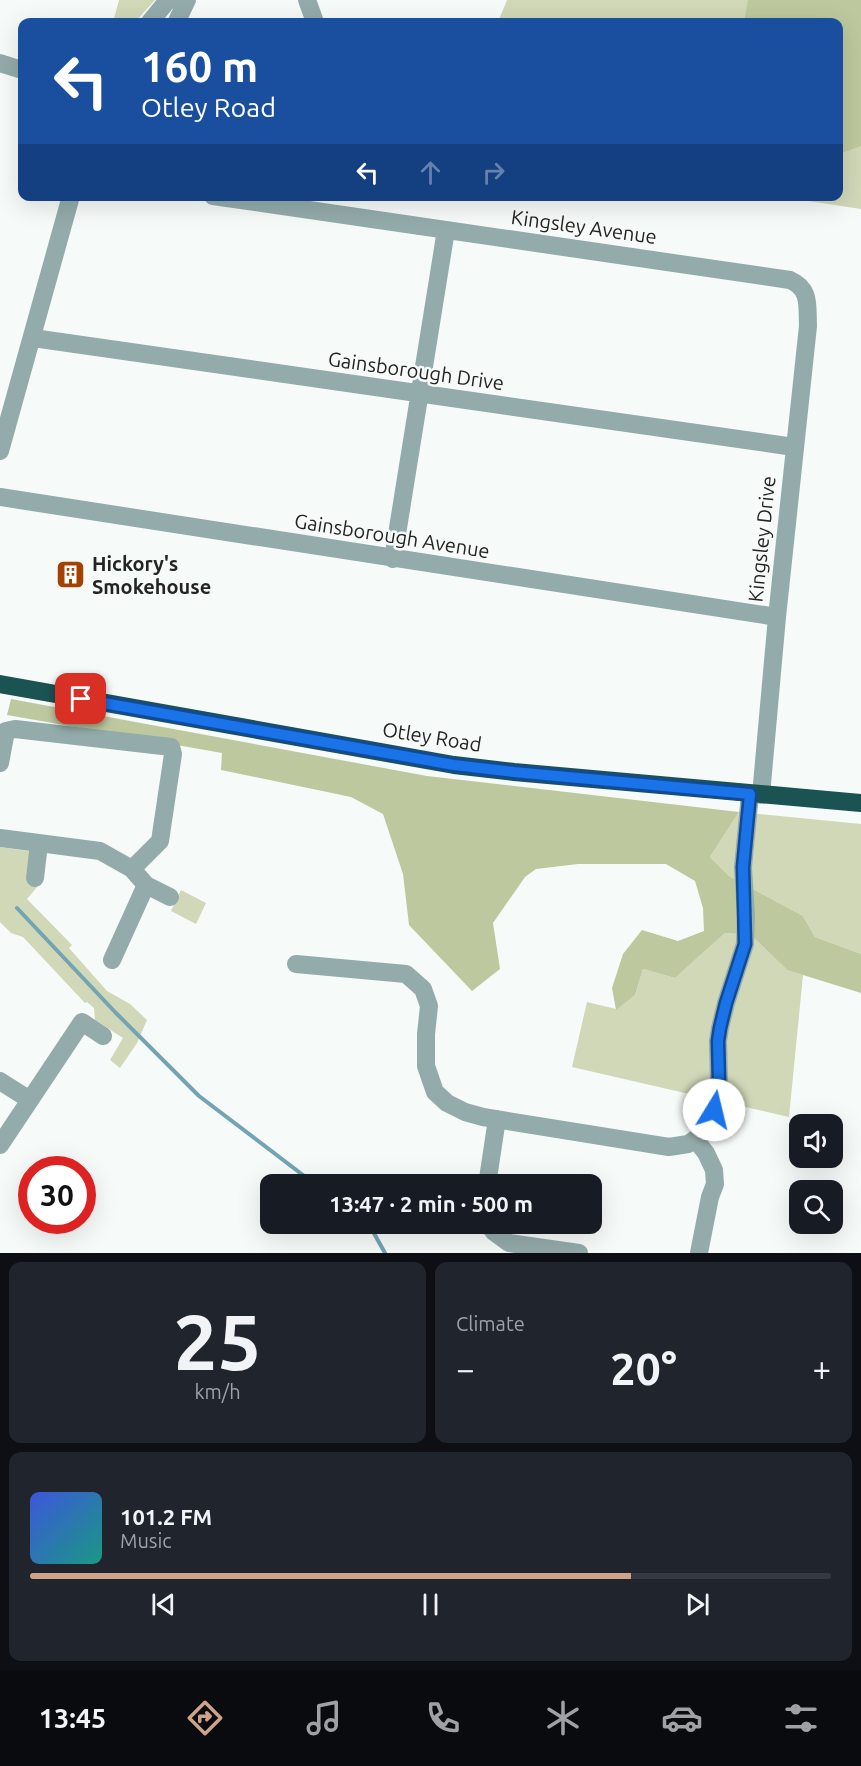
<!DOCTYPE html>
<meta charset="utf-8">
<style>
body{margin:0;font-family:Ubuntu,sans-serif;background:#20242c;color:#f1f3f6;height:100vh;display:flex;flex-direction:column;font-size:22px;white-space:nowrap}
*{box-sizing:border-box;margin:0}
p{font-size:20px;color:#9ea1a6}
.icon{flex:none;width:33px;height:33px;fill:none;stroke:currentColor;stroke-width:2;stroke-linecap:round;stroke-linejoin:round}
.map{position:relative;height:1253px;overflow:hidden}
.drawer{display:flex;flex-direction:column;gap:9px;padding:9px;background:#0d0f14;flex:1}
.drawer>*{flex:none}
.top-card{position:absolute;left:18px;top:18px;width:825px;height:183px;border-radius:12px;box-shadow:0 6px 24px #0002;background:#1a4fa0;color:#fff;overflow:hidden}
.fabs{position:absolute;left:789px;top:1114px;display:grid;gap:12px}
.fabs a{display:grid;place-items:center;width:54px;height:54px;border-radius:12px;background:#171b24;box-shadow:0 6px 24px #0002;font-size:30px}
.speed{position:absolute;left:18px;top:1156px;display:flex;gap:12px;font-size:30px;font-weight:700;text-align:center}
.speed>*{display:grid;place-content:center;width:78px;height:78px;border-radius:50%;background:#171b24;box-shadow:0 6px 24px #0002;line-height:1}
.speed .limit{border:9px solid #d22;background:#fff;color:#111}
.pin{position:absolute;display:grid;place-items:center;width:51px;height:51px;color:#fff;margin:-26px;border-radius:12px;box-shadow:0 3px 9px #0006}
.me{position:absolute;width:66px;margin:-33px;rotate:9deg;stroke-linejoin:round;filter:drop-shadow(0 0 4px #0008)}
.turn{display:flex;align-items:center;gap:21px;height:126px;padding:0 24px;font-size:27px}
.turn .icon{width:78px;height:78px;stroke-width:2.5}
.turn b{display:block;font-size:42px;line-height:51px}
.lanes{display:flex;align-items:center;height:57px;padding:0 24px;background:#0003;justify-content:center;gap:30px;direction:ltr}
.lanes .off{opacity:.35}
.big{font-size:45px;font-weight:700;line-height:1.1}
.drawer .card{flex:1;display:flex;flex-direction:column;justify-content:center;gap:9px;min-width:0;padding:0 21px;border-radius:12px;background:#20242c}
.drawer .dial{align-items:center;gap:0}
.dial b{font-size:78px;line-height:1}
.song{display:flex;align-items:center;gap:18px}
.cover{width:72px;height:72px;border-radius:9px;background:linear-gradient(135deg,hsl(230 70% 55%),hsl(170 70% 35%))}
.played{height:6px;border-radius:3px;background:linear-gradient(90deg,#cea389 75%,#363941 75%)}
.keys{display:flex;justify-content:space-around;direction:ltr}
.heat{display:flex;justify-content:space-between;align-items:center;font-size:33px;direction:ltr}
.drawer .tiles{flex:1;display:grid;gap:9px;grid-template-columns:1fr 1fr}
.card:last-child{grid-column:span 2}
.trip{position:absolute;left:260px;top:1174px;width:342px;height:60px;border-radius:12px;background:#171b24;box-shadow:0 6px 24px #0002;font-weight:700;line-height:60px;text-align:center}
.tabs{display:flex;height:96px;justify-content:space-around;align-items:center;background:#090b0e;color:#9ea1a6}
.tabs .icon{width:42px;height:42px}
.tabs .on{color:#cea389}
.tabs b{font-size:27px;color:#f1f3f6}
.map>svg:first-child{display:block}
.green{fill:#d0d8b8}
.forest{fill:#bdc89e}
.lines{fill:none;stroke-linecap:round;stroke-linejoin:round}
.stream{stroke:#72a4b3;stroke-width:4}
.minor{stroke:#93abaa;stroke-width:18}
.highway{stroke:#1a5352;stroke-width:18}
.route-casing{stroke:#114b97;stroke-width:15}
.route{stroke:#1a73e8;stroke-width:10}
.labels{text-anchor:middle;stroke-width:5;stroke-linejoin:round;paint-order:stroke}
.street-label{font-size:20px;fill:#232423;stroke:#f6faf8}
.poi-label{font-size:20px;font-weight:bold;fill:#232423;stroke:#f6faf8;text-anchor:start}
</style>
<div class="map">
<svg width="861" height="1253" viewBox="0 0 861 1253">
<rect width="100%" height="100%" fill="#f6faf8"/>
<path class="green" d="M 119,0 L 155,0 L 135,22 L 113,22 Z
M 507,0 L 861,0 L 861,209 L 782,197 L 838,196 L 838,22 L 498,22 Z
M 739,812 L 861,824 L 861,954 L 815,937 L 803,916 L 729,876 L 710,857 Z
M 0,847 L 41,853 L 37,887 L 27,899 L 72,945 L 69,948 L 107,991 L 130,1004 L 147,1020 L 137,1043 L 120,1068 L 110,1060 L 123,1038 L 95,1020 L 94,1008 L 87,1002 L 85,1003 L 23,937 L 11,933 L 0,922 Z
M 181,890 L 206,903 L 196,924 L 171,911 Z
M 725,933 L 751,935 L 787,970 L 803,975 L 789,1117 L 572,1067 L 587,1002 L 616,1009 L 635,995 L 643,969 L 675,978 Z"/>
<path class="forest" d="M 748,0 L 861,0 L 861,146 L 839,154 L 838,22 L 744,22 Z
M 11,699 L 427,776 L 739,812 L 710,857 L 729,876 L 803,916 L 815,937 L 861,954 L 861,993 L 787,970 L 751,935 L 725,933 L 675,978 L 643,969 L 635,995 L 616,1010 L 612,988 L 623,954 L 642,930 L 678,941 L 704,931 L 703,908 L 695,881 L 666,864 L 578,864 L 536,869 L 525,877 L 493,923 L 500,969 L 472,991 L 409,925 L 403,874 L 383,814 L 351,797 L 221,770 L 222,753 L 7,715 Z"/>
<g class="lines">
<path class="stream" d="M 17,908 L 115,1012 L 199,1096 L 316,1185
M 365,1224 L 371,1228 L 385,1253"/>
<path class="minor" d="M 307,0 L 315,22
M 150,22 L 168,0
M 179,22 L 177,21 L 187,0
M 0,63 L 22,70
M 213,196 L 790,280 C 811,289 807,306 808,326 L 777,617 L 761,795
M 33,338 L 794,447
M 0,451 L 71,196
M 0,497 L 777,617
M 393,559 L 446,230
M 0,763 L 6,731 L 15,729 L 171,747 L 173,754 L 160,841 L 132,869
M 0,838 L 100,851 L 132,869 L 146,885 L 170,897
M 35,878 L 39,844
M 112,960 L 146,885
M 296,964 L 406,974 L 423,989 L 429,1006 L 426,1034 L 426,1066 L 435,1092 L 447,1103 L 465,1112 L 483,1117 L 669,1147 L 688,1144 L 703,1134 L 714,1110 L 719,1082 L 718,1041 L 720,1028 L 726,1003 L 745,944 L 746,916 L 743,867 L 750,794
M 0,1081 L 30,1100
M 695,1139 L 706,1153 L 714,1170 L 715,1184 L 710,1197 L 699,1253
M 0,1145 L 82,1022 L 103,1036
M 487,1185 L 497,1119
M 488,1224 L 494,1232 L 509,1243 L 579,1253"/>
<path class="highway" d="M 0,684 L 454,765 L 514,772 L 861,803"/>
</g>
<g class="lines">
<defs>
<path id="route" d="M 81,699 L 454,765 L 514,772 L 750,794 L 743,867 L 745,944 L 726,1003 L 720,1028 L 718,1041 L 719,1082 L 714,1110"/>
</defs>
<use href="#route" class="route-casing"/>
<use href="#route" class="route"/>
</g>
<defs>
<symbol id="building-square" viewBox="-11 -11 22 22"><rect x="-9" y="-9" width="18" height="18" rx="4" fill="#a44203" stroke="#f6faf8"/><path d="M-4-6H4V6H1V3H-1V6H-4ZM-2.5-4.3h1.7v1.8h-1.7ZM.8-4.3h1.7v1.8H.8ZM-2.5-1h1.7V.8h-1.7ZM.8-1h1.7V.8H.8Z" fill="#fff"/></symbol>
</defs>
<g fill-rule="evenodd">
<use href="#building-square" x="54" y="558" width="33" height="33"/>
</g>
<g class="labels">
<g class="street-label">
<text transform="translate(584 227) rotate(8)" y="7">Kingsley Avenue</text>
<text transform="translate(416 371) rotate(8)" y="7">Gainsborough Drive</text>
<text transform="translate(392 536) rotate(9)" y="7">Gainsborough Avenue</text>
<text transform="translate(762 539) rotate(-84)" y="7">Kingsley Drive</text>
<text transform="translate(432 737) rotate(9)" y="7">Otley Road</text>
</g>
<g class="poi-label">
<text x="92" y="571">Hickory's<tspan x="92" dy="23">Smokehouse</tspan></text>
</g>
</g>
</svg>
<div class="fabs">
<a><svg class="icon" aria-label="sound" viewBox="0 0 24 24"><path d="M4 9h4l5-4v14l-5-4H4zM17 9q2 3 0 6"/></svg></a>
<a><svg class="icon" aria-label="search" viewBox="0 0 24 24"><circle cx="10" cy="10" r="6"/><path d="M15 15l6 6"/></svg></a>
</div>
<div class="speed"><div class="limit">30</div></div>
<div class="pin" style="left:81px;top:699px;background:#d93025"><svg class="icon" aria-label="arrive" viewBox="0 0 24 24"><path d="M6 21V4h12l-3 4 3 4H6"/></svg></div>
<svg class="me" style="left:714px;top:1110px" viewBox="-20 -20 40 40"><circle r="19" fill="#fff"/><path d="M0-13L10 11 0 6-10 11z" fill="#1a73e8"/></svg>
<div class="trip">13:47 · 2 min · 500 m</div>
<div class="top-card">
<div class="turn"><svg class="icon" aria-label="left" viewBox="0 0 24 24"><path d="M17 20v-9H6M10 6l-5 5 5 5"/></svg><div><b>160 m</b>Otley Road</div></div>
<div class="lanes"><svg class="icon" aria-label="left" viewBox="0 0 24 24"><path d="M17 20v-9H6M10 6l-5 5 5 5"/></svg><svg class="icon off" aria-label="ahead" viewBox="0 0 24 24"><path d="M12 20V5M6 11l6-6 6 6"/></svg><svg class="icon off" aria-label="right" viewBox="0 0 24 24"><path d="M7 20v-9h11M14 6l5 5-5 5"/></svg></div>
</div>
</div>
<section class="drawer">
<div class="tiles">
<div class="card dial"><b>25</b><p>km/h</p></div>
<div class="card"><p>Climate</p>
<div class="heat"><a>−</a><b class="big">20°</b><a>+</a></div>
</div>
<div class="card">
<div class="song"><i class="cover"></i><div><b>101.2 FM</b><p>Music</p></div></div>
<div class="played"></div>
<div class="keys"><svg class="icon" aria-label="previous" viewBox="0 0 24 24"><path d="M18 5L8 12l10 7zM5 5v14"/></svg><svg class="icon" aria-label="pause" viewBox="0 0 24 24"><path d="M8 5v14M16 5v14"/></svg><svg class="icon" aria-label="next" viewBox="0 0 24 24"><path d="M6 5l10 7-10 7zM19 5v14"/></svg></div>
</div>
</div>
</section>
<nav class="tabs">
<b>13:45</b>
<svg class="icon on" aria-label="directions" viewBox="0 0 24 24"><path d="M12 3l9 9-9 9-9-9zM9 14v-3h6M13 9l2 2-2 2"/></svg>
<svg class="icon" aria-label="music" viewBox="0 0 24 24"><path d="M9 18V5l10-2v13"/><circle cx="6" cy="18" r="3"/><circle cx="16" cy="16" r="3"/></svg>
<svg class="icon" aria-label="phone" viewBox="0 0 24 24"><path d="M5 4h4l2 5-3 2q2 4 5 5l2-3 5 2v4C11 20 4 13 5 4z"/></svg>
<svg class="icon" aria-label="climate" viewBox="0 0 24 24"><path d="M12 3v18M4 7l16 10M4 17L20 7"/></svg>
<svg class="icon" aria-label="car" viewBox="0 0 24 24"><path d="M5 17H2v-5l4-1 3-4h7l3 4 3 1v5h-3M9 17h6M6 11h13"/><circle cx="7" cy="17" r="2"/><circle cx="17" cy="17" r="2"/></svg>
<svg class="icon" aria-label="filters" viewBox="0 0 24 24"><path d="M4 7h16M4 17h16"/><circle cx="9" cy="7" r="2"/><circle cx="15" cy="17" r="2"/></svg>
</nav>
